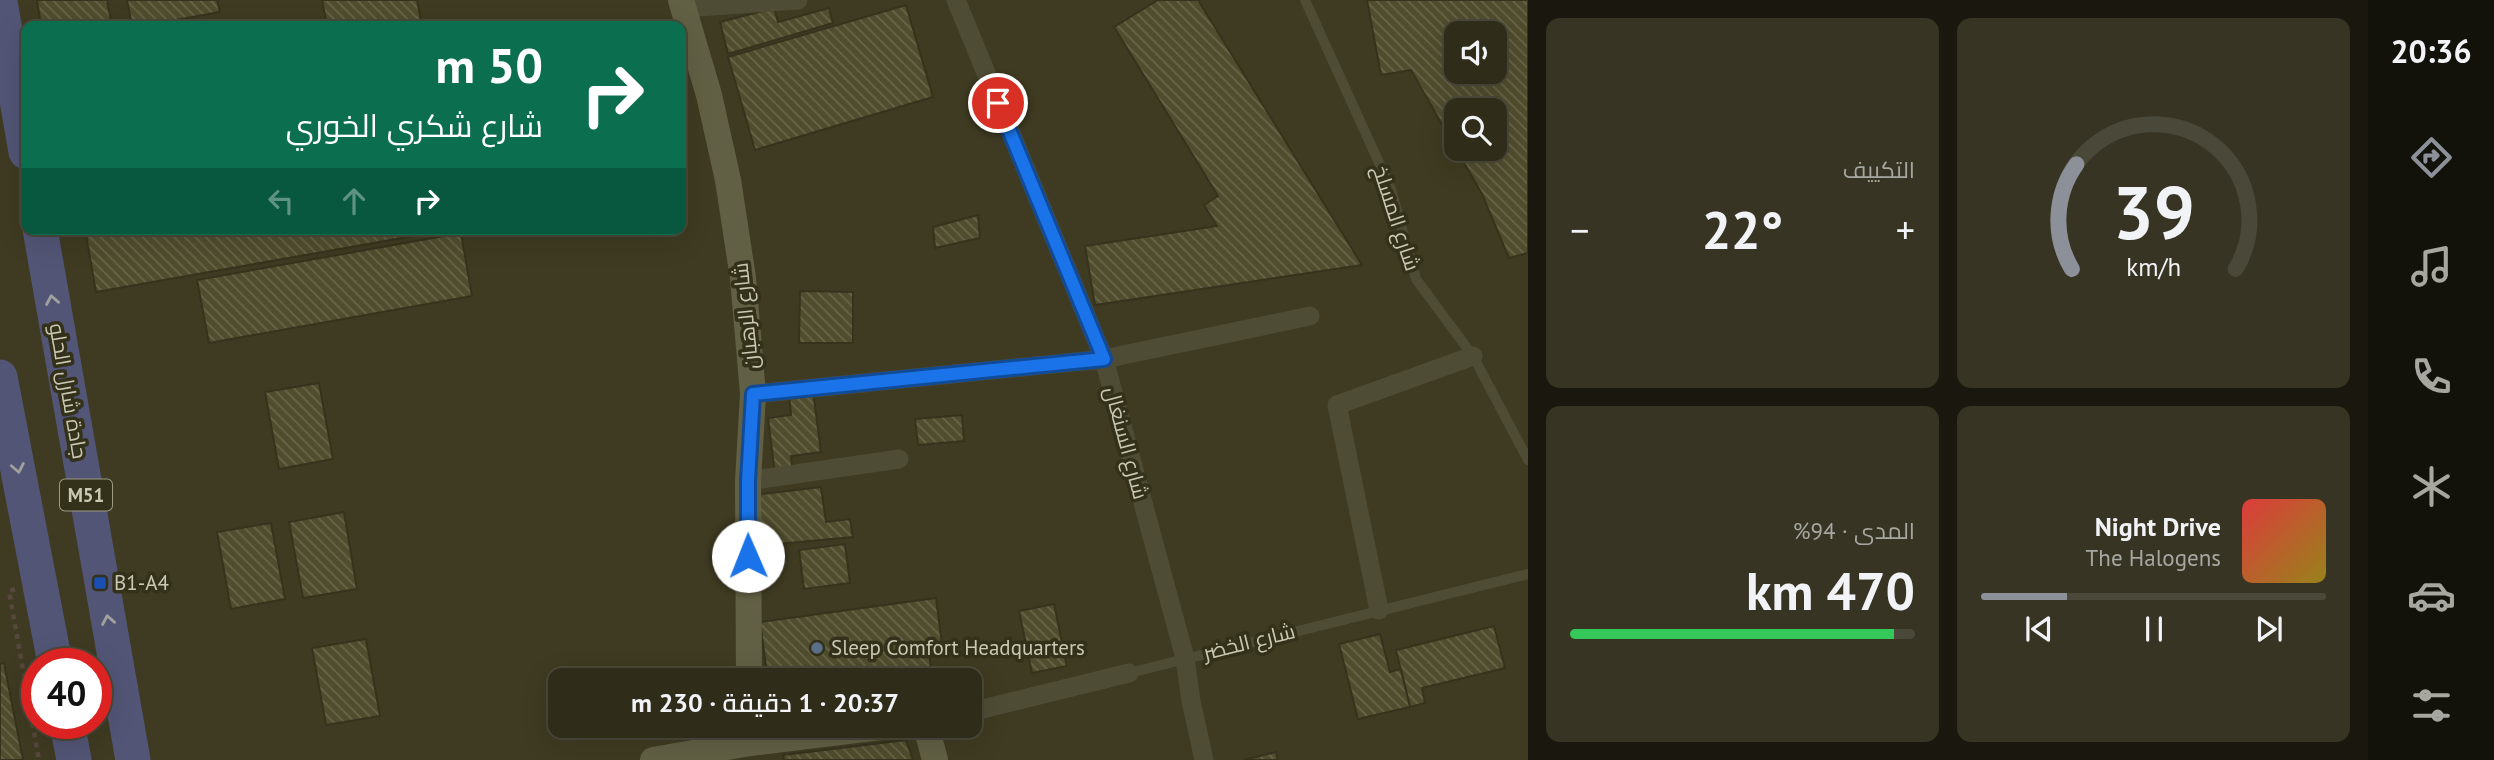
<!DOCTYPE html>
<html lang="ar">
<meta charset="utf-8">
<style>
body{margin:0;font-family:"PT Sans",Cairo,sans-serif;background:#373423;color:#f1f3f6;direction:rtl;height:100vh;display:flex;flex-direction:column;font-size:26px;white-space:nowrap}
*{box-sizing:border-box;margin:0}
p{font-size:23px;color:#a7a7a2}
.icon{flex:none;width:38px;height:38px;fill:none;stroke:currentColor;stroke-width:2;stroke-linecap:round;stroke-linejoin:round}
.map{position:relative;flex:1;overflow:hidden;direction:ltr}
.details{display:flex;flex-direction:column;gap:18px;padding:18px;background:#1a180e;width:840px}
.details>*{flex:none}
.hud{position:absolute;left:21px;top:21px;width:665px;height:214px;border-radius:14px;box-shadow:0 7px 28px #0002,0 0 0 2px #4a4839;direction:rtl;background:#0b6e4f;color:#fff;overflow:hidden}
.fabs{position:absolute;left:1444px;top:21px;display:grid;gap:14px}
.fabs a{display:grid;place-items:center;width:63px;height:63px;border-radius:14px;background:#2f2c1a;box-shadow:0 7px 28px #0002,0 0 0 2px #4a4839;font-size:35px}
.speed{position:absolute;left:21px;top:648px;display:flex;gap:14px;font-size:35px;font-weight:700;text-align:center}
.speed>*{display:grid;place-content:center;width:91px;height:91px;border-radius:50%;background:#2f2c1a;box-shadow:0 7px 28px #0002,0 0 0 2px #4a4839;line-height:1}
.speed .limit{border:10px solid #d22;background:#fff;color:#111}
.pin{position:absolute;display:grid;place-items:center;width:60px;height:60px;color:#fff;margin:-30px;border:4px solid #fff;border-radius:50%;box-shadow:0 2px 7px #0007}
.me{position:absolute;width:77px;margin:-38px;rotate:359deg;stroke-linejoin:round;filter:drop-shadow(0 0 5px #0008)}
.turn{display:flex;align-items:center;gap:24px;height:147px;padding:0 28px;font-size:32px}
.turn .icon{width:91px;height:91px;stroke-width:2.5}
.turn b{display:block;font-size:49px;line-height:60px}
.lanes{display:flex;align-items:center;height:66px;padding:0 28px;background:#0003;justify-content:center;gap:35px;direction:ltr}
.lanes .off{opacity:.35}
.big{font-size:52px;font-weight:600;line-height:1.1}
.details .widget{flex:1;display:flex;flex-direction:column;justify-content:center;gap:10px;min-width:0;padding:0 24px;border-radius:14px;background:#373423}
.details .dial{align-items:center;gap:0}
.dial svg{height:182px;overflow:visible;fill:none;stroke:#4a4839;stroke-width:7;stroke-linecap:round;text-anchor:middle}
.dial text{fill:#f1f3f6;stroke:none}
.song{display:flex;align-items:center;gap:21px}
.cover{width:84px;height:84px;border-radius:10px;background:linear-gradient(135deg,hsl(0 70% 55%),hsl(50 70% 35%))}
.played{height:7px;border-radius:4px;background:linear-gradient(90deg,#8c9099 25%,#4a4839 25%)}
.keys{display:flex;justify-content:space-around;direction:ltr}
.heat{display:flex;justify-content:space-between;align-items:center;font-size:38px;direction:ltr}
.charge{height:10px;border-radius:5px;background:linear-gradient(90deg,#34c759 94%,#4a4839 0)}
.details .tiles{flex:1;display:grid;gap:18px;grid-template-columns:repeat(2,1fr)}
.trip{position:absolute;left:548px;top:668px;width:434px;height:70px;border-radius:14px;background:#2f2c1a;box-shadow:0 7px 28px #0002,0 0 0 2px #4a4839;font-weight:600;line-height:70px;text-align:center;direction:rtl}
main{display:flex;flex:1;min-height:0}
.dock{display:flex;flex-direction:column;width:126px;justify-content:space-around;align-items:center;background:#13120a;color:#a7a7a2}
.dock .icon{width:49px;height:49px}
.dock .on{color:#8c9099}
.dock b{font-size:32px;color:#f1f3f6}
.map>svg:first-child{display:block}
.building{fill:url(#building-back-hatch);stroke:#36331d;stroke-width:2;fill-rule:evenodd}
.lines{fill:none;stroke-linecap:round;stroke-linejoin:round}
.path{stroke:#58473d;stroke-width:4.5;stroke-dasharray:5 5;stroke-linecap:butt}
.lane{stroke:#4f4c36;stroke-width:10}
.street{stroke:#4f4c36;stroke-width:19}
.secondary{stroke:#626044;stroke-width:26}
.highway{stroke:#525575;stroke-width:35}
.oneway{stroke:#a0a09d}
.route-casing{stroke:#114b97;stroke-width:18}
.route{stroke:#1a73e8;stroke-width:12}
.transit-dot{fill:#1a4fb4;stroke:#34311b;stroke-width:2.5}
.service-dot{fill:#5c6f8a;stroke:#34311b;stroke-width:2.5}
.labels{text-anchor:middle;stroke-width:7;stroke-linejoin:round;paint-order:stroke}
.shield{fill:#34311b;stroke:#9d9b85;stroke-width:2}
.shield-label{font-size:19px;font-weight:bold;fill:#cac8b2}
.street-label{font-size:21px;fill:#cac8b2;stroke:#34311b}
.poi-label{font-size:21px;fill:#cac8b2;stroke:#34311b;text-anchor:start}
</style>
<main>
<nav class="dock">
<b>20:36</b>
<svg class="icon on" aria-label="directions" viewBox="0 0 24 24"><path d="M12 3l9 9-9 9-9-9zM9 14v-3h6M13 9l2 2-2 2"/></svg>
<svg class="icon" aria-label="music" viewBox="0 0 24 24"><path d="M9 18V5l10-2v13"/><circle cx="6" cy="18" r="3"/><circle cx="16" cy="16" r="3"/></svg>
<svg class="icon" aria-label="phone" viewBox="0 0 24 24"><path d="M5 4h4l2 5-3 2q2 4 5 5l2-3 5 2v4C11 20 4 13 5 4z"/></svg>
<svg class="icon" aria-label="climate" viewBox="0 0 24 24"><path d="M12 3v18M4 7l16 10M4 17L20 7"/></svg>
<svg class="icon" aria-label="car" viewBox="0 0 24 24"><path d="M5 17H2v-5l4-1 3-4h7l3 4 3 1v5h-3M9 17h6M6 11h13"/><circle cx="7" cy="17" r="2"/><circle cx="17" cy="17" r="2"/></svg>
<svg class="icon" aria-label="filters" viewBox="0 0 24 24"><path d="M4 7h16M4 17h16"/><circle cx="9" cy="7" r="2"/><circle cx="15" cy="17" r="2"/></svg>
</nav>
<section class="details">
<div class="tiles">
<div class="widget dial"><svg viewBox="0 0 100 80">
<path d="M14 69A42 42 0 1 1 86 69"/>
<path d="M14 69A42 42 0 0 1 16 23" stroke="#8c9099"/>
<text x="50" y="56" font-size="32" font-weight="700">39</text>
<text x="50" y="72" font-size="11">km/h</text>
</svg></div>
<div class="widget"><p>التكييف</p>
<div class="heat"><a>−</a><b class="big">22°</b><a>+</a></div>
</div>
<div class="widget">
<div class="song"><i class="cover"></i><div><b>Night Drive</b><p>The Halogens</p></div></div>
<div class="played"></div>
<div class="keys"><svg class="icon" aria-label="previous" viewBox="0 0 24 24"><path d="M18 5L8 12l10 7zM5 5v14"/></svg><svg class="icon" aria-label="pause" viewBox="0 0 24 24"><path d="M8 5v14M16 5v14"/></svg><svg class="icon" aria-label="next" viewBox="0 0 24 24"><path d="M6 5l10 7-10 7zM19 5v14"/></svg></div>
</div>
<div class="widget"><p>المدى · 94%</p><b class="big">470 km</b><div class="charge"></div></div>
</div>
</section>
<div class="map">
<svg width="1528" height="760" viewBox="0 0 1528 760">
<defs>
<pattern id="building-back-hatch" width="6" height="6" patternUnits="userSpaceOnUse" patternTransform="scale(1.75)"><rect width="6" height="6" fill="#504d2e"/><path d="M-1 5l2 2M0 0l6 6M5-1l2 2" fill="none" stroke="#68654a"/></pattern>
</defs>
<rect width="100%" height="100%" fill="#3f3b22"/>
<path class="building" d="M 37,0 L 107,0 L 112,26 L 41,26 Z
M 127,0 L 217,0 L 220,12 L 143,26 L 132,26 Z
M 322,0 L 417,0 L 422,26 L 327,26 Z
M 1158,0 L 1198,0 L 1362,265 L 1095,305 L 1085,246 L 1217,226 L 1204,205 L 1218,196 L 1114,27 Z
M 1367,0 L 1528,0 L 1528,253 L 1509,258 L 1482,194 L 1456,149 L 1494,149 L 1494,110 L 1456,110 L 1456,149 L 1411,70 L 1381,75 ZM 1456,33 L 1494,33 L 1494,72 L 1456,72 Z
M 906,5 L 933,97 L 755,150 L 728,57 Z
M 774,8 L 778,22 L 829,8 L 833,23 L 728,54 L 720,22 Z
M 978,215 L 980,238 L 935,248 L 933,227 Z
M 85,229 L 453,229 L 96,292 Z
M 461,233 L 472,296 L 209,343 L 197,280 Z
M 800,291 L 853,292 L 853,343 L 799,343 Z
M 319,383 L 333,459 L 279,469 L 265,392 Z
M 813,391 L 821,452 L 791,456 L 793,473 L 775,475 L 768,418 L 791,415 L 789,394 Z
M 962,415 L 964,441 L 918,445 L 915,419 Z
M 821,487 L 826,522 L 850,519 L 853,537 L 756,546 L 754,495 Z
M 344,512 L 357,589 L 303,598 L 289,522 Z
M 271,523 L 285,599 L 231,609 L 217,532 Z
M 845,544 L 850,583 L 804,589 L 799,550 Z
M 936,598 L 942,644 L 928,646 L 933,681 L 768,681 L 760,622 Z
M 1054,604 L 1067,666 L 1032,673 L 1019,611 Z
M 1494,626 L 1505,668 L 1422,688 L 1425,703 L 1410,707 L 1396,650 Z
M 1380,634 L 1390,672 L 1401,669 L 1410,707 L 1358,719 L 1339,644 Z
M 366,639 L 380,716 L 326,725 L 312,648 Z
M 4,663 L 23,760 L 0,760 L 0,664 Z
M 906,740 L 913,760 L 784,760 L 783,755 Z
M 1276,752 L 1278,760 L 1244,760 Z"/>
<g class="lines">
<path class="path" d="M 15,589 L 9,591 L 39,760"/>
<path class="lane" d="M 1305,0 L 1391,189 L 1416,279 L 1473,356 L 1528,460
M 1129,673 L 1528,574"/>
<path class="street" d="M 956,0 L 1104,359 L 1185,658 L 1191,701 L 1204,760
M 683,8 L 798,0
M 753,394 L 1104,359 L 1310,316
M 748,481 L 899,459
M 1379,610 L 1337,405 L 1473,356
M 970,712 L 1129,673"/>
<path class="secondary" d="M 681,0 L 709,95 L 728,180 L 743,278 L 753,394 L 748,481 L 749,681
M 926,726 L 935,760
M 653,760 L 750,743 L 889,726"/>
<path class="highway" d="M 0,2 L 26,152
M 40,229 L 133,760
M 0,377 L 55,663
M 67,723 L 74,760"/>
</g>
<defs><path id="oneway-chevron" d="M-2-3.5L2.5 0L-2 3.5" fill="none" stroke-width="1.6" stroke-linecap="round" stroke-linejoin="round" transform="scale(1.75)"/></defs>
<g class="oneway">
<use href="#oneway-chevron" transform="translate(52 300) rotate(-100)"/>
<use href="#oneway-chevron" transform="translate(18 468) rotate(79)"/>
<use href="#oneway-chevron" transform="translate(108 620) rotate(-100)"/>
</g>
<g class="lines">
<defs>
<path id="route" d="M 748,556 L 748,481 L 753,394 L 1104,359 L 998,103"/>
</defs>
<use href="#route" class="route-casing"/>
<use href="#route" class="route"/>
</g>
<rect class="transit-dot" x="93" y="576" width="14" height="14" rx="3.5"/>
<circle class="service-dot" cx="817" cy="648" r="7"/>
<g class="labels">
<rect class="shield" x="60" y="479.5" width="52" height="31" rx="5"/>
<g class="shield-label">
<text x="86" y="502">M51</text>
</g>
<g class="street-label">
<text transform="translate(1396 218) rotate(72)" y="7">شارع المسلخ</text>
<text transform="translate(746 316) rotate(-96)" y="7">شارع الرهبان</text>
<text transform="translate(68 391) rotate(80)" y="7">جادة شارل الحلو</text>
<text transform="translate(1126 443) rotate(75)" y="7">شارع السنغال</text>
<text transform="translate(1249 642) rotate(-14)" y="7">شارع الخضر</text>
</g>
<g class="poi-label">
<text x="114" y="590">B1-A4</text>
<text x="831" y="655">Sleep Comfort Headquarters</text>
</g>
</g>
</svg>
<div class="fabs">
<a><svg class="icon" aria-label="sound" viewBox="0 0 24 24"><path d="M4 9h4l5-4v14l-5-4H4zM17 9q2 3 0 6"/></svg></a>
<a><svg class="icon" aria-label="search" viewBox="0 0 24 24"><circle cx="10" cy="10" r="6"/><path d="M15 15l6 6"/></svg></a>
</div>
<div class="speed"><div class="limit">40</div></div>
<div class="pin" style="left:998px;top:103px;background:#d93025"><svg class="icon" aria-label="arrive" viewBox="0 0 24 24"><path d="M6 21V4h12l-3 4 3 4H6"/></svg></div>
<svg class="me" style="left:748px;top:556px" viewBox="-20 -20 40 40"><circle r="19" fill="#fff"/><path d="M0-13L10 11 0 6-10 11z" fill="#1a73e8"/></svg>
<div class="trip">20:37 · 1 دقيقة · 230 m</div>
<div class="hud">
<div class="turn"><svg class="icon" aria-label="right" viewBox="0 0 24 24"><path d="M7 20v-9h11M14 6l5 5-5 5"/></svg><div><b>50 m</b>شارع شكري الخوري</div></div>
<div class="lanes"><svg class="icon off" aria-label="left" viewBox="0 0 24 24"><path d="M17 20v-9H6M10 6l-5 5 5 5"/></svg><svg class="icon off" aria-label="ahead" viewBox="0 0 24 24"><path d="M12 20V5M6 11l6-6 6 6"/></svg><svg class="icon" aria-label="right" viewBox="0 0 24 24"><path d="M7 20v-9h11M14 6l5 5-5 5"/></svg></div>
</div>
</div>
</main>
